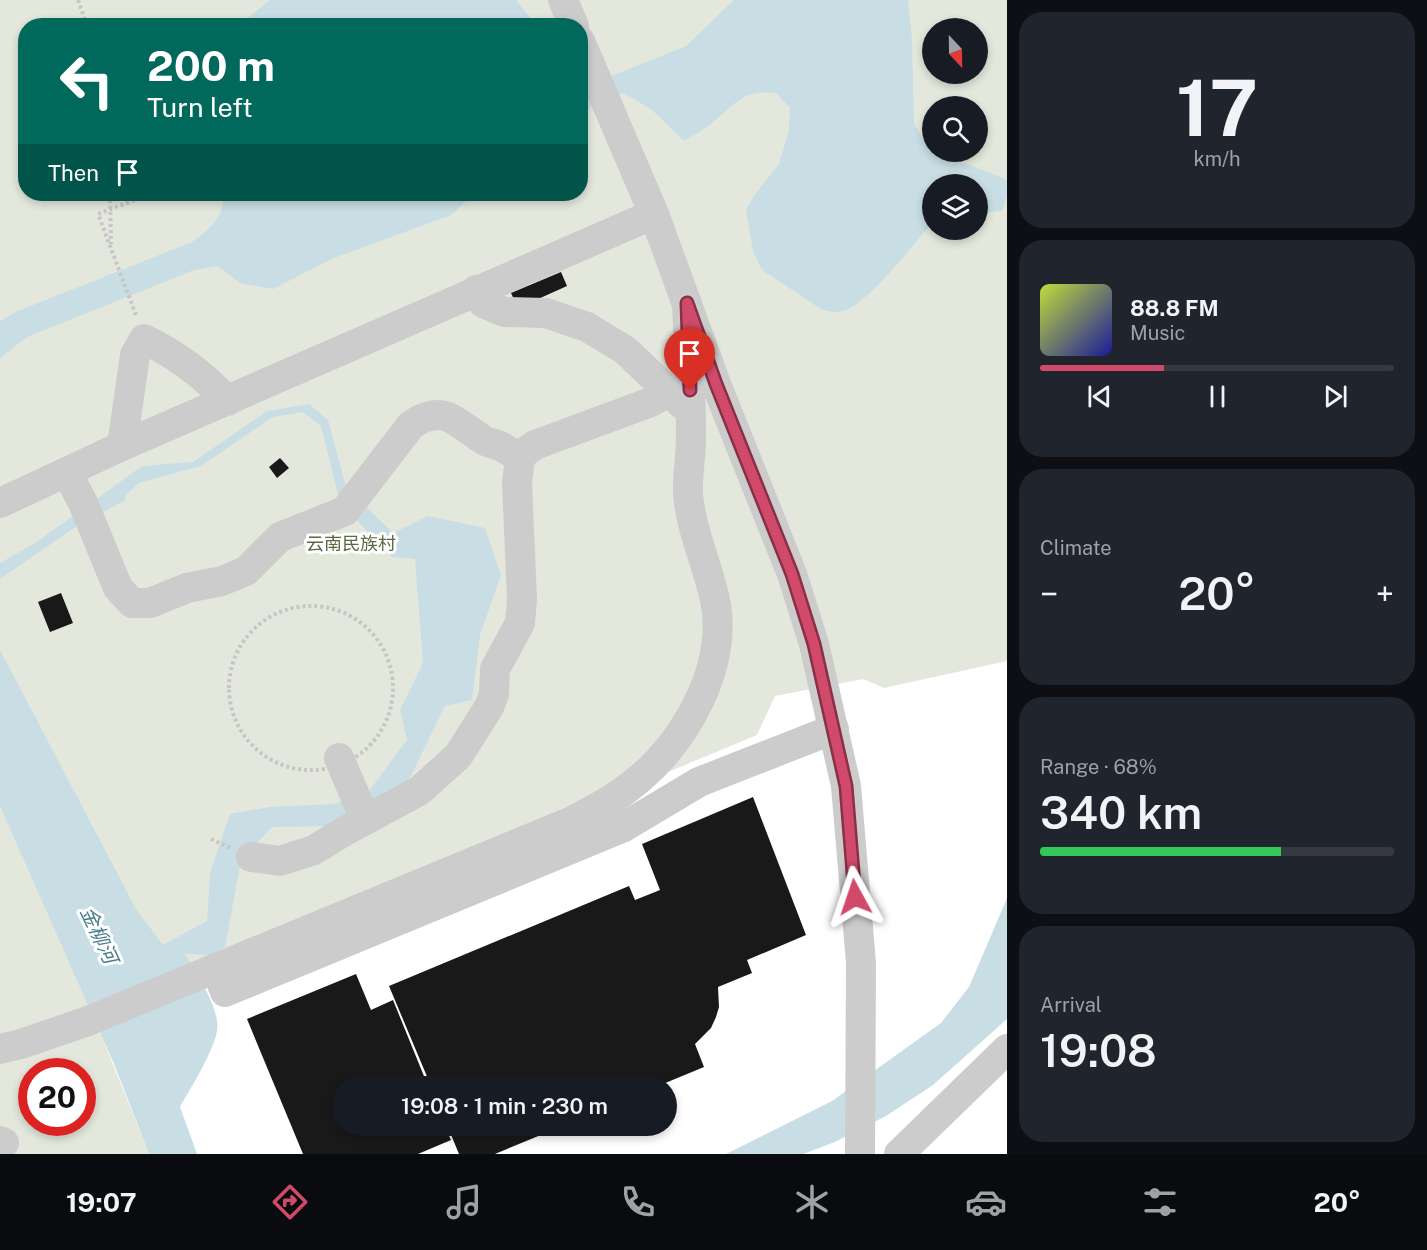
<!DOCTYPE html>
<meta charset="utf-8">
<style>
body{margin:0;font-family:"Public Sans","Noto Sans SC",sans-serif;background:#20242c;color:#f1f3f6;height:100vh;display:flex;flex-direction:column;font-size:22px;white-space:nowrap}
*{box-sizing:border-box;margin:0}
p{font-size:20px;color:#9ea1a6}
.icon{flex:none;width:33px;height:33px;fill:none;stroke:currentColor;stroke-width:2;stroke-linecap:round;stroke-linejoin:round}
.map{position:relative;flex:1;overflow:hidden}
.panel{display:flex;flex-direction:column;gap:12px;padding:12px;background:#0d0f14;width:420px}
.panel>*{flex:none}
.guide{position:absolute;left:18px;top:18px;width:570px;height:183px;border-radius:24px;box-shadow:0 3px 9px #0003;background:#00695c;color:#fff;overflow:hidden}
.needle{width:39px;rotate:158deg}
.controls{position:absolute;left:922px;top:18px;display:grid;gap:12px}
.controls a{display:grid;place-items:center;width:66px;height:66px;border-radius:50%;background:#171b24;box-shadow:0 3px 9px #0003;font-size:30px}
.speed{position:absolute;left:18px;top:1058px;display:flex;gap:12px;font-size:30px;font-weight:700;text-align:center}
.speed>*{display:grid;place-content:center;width:78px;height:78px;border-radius:50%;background:#171b24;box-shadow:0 3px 9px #0003;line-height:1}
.speed .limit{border:9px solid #d22;background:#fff;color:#111}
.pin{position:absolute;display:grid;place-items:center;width:51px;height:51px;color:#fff;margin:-62px -26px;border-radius:50% 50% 50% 0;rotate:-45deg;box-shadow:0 0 6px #0007}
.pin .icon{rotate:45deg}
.me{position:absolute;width:66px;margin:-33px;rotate:355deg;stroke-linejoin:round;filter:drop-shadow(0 0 4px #0008)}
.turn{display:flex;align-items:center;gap:21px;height:126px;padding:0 30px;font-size:27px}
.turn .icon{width:78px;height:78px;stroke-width:2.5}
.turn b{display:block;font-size:42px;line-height:51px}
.then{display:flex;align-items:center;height:57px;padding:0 30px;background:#0003;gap:12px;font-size:22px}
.big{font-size:45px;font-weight:600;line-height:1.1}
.panel .tile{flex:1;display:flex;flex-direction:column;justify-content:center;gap:9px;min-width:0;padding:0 21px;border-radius:24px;background:#20242c}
.panel .dial{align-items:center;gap:0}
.dial b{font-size:78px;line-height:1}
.song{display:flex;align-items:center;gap:18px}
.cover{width:72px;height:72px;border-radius:9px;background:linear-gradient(135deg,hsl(70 70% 55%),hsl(240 70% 35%))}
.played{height:6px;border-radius:3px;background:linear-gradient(90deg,#d24a6b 35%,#363941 35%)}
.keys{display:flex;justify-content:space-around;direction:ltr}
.heat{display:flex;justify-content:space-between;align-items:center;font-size:33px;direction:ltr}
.charge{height:9px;border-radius:4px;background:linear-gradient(90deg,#34c759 68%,#363941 0)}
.trip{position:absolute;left:332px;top:1076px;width:345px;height:60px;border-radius:30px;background:#171b24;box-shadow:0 3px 9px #0003;font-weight:600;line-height:60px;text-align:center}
.tab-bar{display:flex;height:96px;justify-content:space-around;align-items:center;background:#090b0e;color:#9ea1a6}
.tab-bar .icon{width:42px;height:42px}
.tab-bar .active{color:#d24a6b}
.tab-bar b{font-size:27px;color:#f1f3f6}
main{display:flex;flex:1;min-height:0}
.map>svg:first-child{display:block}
.green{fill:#e3e7dc;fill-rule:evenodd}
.water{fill:#c8dee4}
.building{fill:#191919}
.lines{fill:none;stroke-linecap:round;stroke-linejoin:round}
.path{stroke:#c6c6c6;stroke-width:4;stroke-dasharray:3 3;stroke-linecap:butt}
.minor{stroke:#ccc;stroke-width:30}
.route-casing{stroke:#883046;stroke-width:15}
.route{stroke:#d24a6b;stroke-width:10}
.labels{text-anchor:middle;stroke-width:6;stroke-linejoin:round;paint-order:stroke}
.park-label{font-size:18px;fill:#5b6943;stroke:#fff}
.water-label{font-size:20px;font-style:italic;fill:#487c8b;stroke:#fff}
</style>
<main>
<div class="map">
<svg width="1007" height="1154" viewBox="0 0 1007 1154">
<rect width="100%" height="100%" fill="#fff"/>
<path class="green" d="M 0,0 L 1007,0 L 1007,661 L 884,688 L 863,679 L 775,696 L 757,735 L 668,772 L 627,809 L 100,1032 L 149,1154 L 0,1154 ZM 26,26 L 580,26 L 580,194 L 26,194 ZM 933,28 L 978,28 L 978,74 L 933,74 ZM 933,106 L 978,106 L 978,152 L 933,152 ZM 933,184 L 978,184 L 978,230 L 933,230 ZM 32,1071 L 82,1071 L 82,1122 L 32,1122 Z"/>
<path class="water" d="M 270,0 L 516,0 L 536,25 L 239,25 Z
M 734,0 L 908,0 L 912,39 L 914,124 L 930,150 L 944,159 L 973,166 L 1007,180 L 1007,196 L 1002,211 L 978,213 L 978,184 L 933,184 L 933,226 L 926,230 C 909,250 867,304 843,311 C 835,313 829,312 821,309 L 762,270 L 753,251 L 746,210 L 756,193 L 779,164 L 789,130 L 790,108 L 776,93 C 740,89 735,106 709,125 C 702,131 692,136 684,141 L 651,109 L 623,93 L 581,112 L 580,89 L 686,46 Z
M 223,194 L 474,194 L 451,215 L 334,258 L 273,289 L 240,283 L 218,266 L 194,270 L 27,337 L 0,358 L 0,321 L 18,311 L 192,242 C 209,229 225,218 223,194 Z
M 309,404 L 328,420 L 346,487 L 393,533 L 428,516 L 485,528 L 501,575 L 480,635 L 472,700 L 445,706 L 404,790 L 332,826 L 272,827 L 241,860 L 225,947 L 213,955 L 185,954 C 196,972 221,1010 217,1031 C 213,1053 191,1087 180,1107 L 197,1154 L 149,1154 L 114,1064 L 0,806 L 0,650 L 136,909 L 163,945 L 207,921 L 210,873 L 230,814 L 270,807 L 335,804 L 369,791 L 407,740 L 400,710 L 423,663 L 415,559 L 392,557 L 340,503 L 321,426 L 303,412 L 273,417 L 201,466 L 139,483 L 127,494 L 124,501 L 77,526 L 0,579 L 0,563 L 34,544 L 142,466 L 193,462 L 267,411 Z
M 1007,898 L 1007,1019 L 933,1085 L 886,1116 L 835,1142 L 803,1154 L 726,1154 L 832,1101 L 941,1023 L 969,987 Z"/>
<path class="building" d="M 561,272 L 567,286 L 518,308 L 511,293 Z
M 280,458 L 289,468 L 277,478 L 269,467 Z
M 61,593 L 73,623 L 50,632 L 38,602 Z
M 753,797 L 806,935 L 747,960 L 752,973 L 718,987 L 719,1007 L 716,1017 L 711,1028 L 695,1044 L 704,1067 L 658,1086 L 431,1086 L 389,986 L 629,886 L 635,900 L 660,890 L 642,844 Z
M 356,974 L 371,1010 L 393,1000 L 428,1086 L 342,1086 L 342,1125 L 444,1125 L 451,1140 L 418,1154 L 303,1154 L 247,1019 Z
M 447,1125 L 565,1125 L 495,1154 L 459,1154 Z"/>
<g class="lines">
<path class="path" d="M 78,0 L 87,26
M 110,194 L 111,244
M 136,315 L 98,214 L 150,194
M229 688a82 82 0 1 1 164 0a82 82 0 1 1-164 0Z
M 211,839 L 231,848"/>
<path class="minor" d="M 563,0 L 574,26
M 580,41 L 654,214 L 716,384 L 792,574 L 814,644 L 846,786 L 861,963 L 860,1154
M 476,290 L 483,303 L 504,312 L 546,313 L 587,327 L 625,350 L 682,404
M 122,446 L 135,355 L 144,339 C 175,354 204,375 227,401
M 67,472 L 84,505 L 118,588 L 132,603 L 150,603 L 187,588 L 222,581 L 246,571 L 280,537 L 345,511 L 411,425 C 444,403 455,422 482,439 C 487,443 494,443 500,446 C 507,449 513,454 520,459
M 0,503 L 122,446 L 654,214
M 339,758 L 365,819
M 251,857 L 280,861 L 314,850 L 343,832 L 419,791 L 458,756 L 489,707 L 494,694 L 495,669 L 520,623 L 522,599 L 517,482 L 520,459 L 525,452 L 535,445 L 651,402 L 669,392
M 216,968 L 225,992 L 622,828 L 699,782 L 834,729
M 0,1049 L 21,1044 L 88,1021 L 572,821 C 595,809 618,797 638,780 C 686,740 726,669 716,605 C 709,567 691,532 688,494 C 687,476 691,457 691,439 C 691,394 689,348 687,303
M 0,1141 L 4,1143
M 899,1154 L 1007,1049"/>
</g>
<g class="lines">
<defs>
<path id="route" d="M 690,390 L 687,303 L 716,384 L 792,574 L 814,644 L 846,786 L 855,897"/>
</defs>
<use href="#route" class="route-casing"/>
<use href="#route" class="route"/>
</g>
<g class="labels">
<g class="park-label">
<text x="351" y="550">云南民族村</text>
</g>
<g class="water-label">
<text transform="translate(99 935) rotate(65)" y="7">金柳河</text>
</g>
</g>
</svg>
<div class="controls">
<a><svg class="needle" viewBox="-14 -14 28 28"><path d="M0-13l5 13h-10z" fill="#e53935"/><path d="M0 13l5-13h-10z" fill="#9ea1a6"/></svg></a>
<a><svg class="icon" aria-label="search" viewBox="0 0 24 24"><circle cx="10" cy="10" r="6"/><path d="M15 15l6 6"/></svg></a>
<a><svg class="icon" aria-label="layers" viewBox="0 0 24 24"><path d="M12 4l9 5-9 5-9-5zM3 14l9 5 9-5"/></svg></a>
</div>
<div class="speed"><div class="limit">20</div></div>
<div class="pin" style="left:690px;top:390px;background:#d93025"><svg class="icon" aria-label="arrive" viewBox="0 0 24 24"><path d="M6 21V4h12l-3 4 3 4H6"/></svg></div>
<svg class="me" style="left:855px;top:897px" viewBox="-20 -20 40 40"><path d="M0-17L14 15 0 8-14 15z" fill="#d24a6b" stroke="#fff" stroke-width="4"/></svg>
<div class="trip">19:08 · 1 min · 230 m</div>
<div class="guide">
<div class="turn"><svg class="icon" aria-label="left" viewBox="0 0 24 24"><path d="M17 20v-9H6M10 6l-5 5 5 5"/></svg><div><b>200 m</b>Turn left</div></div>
<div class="then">Then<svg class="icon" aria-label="arrive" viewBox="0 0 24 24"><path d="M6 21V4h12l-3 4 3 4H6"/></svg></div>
</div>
</div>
<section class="panel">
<div class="tile dial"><b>17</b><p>km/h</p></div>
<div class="tile">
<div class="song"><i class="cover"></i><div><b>88.8 FM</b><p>Music</p></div></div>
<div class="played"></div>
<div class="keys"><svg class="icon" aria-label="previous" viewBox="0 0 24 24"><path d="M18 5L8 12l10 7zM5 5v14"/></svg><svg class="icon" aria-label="pause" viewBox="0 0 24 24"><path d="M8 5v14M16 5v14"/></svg><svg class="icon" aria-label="next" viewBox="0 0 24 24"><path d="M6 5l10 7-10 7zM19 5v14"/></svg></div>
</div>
<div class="tile"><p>Climate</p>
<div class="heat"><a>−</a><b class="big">20°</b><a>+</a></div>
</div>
<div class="tile"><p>Range · 68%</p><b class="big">340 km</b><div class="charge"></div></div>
<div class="tile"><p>Arrival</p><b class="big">19:08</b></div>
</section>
</main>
<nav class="tab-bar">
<b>19:07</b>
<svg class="icon active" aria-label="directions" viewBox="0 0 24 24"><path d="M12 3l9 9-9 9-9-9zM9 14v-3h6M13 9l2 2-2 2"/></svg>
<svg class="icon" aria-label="music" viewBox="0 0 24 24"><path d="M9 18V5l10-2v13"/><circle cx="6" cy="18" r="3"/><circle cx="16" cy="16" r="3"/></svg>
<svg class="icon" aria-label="phone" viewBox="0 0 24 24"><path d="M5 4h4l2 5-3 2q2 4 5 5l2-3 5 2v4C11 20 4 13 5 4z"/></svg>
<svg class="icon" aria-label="climate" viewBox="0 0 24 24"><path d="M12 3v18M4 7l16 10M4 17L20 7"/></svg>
<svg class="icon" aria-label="car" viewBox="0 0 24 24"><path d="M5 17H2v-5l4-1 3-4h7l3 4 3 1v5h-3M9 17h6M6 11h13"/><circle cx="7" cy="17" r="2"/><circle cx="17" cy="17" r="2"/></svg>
<svg class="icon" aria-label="filters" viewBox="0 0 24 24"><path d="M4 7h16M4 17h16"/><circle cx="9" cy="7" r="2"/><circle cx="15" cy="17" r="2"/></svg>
<b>20°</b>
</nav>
